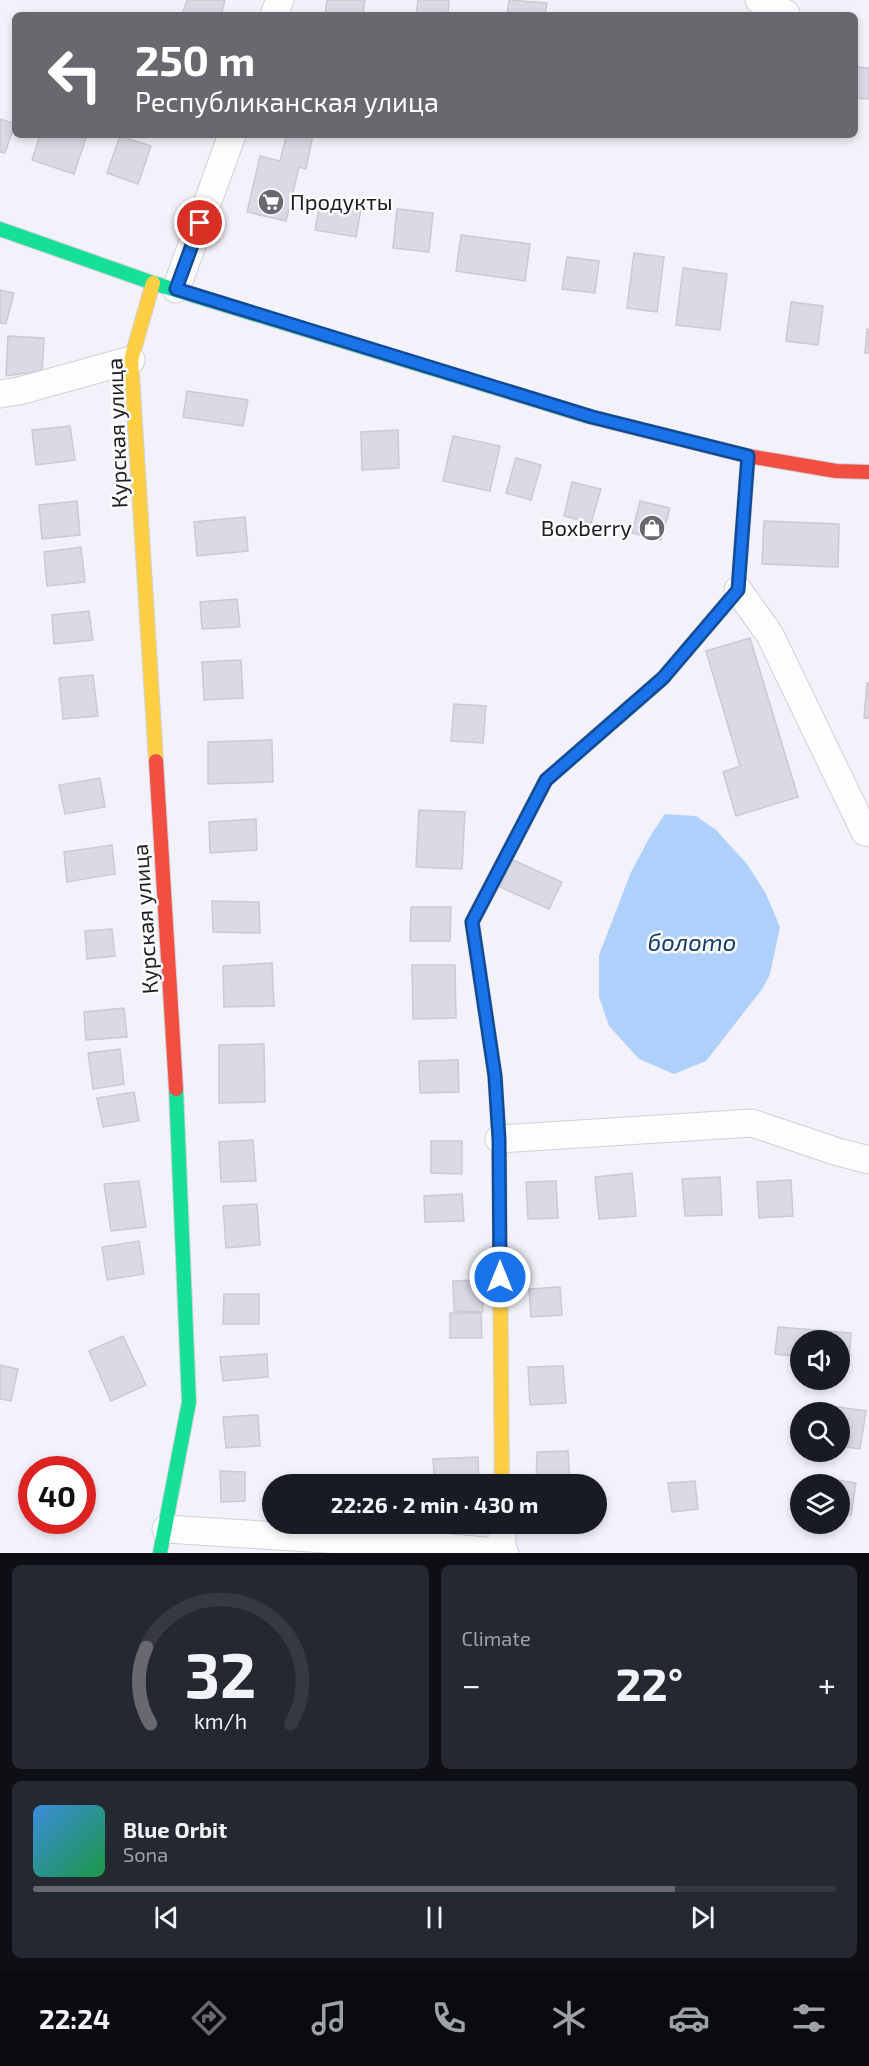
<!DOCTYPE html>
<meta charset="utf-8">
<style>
body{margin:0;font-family:"Exo 2",sans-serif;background:#242831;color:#f1f3f6;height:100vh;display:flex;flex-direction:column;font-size:22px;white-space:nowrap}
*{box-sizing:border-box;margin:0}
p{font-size:20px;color:#9ea1a6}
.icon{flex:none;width:33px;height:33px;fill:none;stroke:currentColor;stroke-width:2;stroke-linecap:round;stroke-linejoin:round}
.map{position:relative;height:1553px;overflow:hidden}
.details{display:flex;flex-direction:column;gap:12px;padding:12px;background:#0d0f14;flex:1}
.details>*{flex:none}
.top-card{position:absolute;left:12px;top:12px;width:846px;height:126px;border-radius:9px;box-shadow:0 3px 9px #0003;background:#69686f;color:#fff;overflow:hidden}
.fabs{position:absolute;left:790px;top:1330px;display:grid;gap:12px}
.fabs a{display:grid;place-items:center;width:60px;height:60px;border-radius:50%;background:#171b24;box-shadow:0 3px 9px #0003;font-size:30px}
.speed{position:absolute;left:18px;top:1456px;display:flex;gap:12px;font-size:30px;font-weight:700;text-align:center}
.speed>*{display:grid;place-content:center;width:78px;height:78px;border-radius:50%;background:#171b24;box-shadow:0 3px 9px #0003;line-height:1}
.speed .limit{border:9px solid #d22;background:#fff;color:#111}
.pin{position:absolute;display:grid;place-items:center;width:51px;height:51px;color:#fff;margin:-26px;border:3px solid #fff;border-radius:50%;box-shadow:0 2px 6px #0007}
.me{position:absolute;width:66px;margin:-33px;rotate:0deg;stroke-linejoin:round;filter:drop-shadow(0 0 4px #0008)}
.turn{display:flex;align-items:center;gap:21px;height:126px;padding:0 24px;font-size:27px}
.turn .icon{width:78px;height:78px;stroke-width:2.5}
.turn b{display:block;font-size:42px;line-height:51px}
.big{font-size:45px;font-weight:700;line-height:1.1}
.details .tile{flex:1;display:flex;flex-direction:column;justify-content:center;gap:9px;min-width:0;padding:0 21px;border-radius:9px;background:#242831}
.details .dial{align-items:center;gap:0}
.dial svg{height:156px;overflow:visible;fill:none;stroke:#363941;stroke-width:7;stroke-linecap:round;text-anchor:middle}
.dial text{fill:#f1f3f6;stroke:none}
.song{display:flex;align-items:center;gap:18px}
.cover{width:72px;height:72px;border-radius:9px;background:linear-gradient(135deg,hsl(210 70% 55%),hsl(140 70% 35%))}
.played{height:6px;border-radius:3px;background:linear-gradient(90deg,#69686f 80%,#363941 80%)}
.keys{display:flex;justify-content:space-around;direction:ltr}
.heat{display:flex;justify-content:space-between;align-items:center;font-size:33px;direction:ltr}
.details .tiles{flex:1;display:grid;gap:12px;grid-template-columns:1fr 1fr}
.tile:last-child{grid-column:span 2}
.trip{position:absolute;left:262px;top:1474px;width:345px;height:60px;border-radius:30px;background:#171b24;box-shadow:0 3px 9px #0003;font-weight:700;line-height:60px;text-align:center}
.tabs{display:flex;height:96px;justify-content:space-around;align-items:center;background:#090b0e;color:#9ea1a6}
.tabs .icon{width:42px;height:42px}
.tabs .selected{color:#69686f}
.tabs b{font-size:27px;color:#f1f3f6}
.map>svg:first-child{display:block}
.water{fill:#afd0fb}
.building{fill:#dad9e6;stroke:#cbcad0;stroke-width:1.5}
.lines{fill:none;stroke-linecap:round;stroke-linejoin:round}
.street-casing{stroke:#d1d0d6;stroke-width:29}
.fast-casing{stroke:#d1d0d6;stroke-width:16}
.slow-casing{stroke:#d1d0d6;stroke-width:16}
.jam-casing{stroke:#d1d0d6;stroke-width:16}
.street{stroke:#fdfdfe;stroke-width:27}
.fast{stroke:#16e098;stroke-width:14}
.slow{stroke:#ffcf43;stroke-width:14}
.jam{stroke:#f24e42;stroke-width:14}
.route-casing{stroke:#114b97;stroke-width:15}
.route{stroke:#1a73e8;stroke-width:10}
.labels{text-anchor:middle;stroke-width:5;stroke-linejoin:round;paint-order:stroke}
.poi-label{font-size:22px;fill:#1f1e24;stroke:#fdfdfd;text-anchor:start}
.street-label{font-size:22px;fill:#1f1e24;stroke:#fdfdfd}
.water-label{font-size:24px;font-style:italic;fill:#143e6a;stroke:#fdfdfd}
</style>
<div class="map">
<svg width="869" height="1553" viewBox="0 0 869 1553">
<rect width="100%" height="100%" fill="#f3f2fa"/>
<path class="water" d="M 665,814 L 696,816 L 716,830 L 747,864 L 765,892 L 780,927 L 770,974 L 763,988 L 706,1061 L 674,1074 L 639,1059 L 609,1026 L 599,997 L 599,955 L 631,872 L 652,833 Z"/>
<path class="building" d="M 187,0 L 221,0 L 225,1 L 221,15 L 182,15 Z
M 327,0 L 365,0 L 363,15 L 325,15 Z
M 418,0 L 449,0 L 448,15 L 416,15 Z
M 509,0 L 547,3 L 545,15 L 507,15 Z
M 855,67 L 869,68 L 869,99 L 855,98 Z
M 0,119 L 15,124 L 5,153 L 0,152 Z
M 40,135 L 87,135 L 74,174 L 32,160 Z
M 278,135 L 313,135 L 306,169 L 299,167 L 286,221 L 247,212 L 260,156 L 280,161 L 286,137 Z
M 120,136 L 151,146 L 138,184 L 107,173 Z
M 320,202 L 361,209 L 356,237 L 315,230 Z
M 397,209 L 433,213 L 429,252 L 393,248 Z
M 461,235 L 530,244 L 525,281 L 456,271 Z
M 634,253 L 664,257 L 657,312 L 627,308 Z
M 567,257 L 599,261 L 595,293 L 562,289 Z
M 683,268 L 727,274 L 720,330 L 676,325 Z
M 0,290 L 14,293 L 6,324 L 0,323 Z
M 791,302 L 823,306 L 818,345 L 786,341 Z
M 867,329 L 869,330 L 869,353 L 865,353 Z
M 8,336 L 44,338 L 42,371 L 6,376 Z
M 187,391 L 248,400 L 243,426 L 183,417 Z
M 70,426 L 75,460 L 36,465 L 32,430 Z
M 398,430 L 399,468 L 362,470 L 361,432 Z
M 453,436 L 500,446 L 490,491 L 443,481 Z
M 516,458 L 541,465 L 531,500 L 506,493 Z
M 572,482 L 601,489 L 591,523 L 564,516 Z
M 77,501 L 80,535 L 42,539 L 39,505 Z
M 640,501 L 670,508 L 661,540 L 632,533 Z
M 245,517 L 248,551 L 197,556 L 194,522 Z
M 764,521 L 839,524 L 838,567 L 762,564 Z
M 81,547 L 85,582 L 47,586 L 44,552 Z
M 237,599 L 240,627 L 202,629 L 200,602 Z
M 89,611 L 93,640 L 54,644 L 52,615 Z
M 750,638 L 798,797 L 736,816 L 723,772 L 740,766 L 706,651 Z
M 241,660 L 243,698 L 204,700 L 202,662 Z
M 93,675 L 98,716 L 63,719 L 59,678 Z
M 867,683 L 869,683 L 869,718 L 864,718 Z
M 454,704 L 486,706 L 483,743 L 451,741 Z
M 272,740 L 273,782 L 208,784 L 208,742 Z
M 100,778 L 105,807 L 65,814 L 59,785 Z
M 419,810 L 465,812 L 462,869 L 416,867 Z
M 256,819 L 257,850 L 210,853 L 209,822 Z
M 112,845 L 115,874 L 67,882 L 64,852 Z
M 513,860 L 562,882 L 549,909 L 500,887 Z
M 212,901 L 259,902 L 260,933 L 213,932 Z
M 411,907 L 451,907 L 450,941 L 410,941 Z
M 112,929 L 115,956 L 87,959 L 85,931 Z
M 272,963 L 274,1006 L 224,1007 L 223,966 Z
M 412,965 L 455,965 L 456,1018 L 413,1019 Z
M 124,1008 L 127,1037 L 86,1040 L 84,1012 Z
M 264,1044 L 265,1102 L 219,1103 L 219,1045 Z
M 120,1049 L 124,1084 L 93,1089 L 88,1053 Z
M 458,1060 L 459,1092 L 420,1093 L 419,1061 Z
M 134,1092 L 139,1121 L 103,1127 L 97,1098 Z
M 253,1140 L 256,1181 L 221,1182 L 219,1142 Z
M 431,1141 L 462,1141 L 462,1174 L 431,1173 Z
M 632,1173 L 636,1216 L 599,1219 L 595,1177 Z
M 720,1177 L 722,1215 L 685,1216 L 682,1179 Z
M 791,1180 L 793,1216 L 759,1218 L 757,1182 Z
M 139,1181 L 146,1227 L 111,1231 L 104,1184 Z
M 556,1181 L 558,1218 L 528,1219 L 526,1182 Z
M 462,1194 L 464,1221 L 425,1222 L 424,1196 Z
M 257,1204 L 260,1245 L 226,1248 L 223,1206 Z
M 139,1241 L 144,1274 L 107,1280 L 102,1247 Z
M 482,1280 L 483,1312 L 454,1311 L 453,1281 Z
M 560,1287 L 562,1315 L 531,1317 L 529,1289 Z
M 224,1294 L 259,1294 L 259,1324 L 223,1324 Z
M 450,1313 L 481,1313 L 482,1338 L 450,1338 Z
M 778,1327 L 851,1333 L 849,1361 L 840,1360 L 840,1341 L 801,1341 L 801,1357 L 775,1354 Z
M 123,1336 L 146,1385 L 111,1401 L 89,1351 Z
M 267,1354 L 268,1377 L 223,1381 L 220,1357 Z
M 0,1365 L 18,1369 L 11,1401 L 0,1399 Z
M 563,1366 L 566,1403 L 530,1405 L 528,1367 Z
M 831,1406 L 866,1411 L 860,1449 L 840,1446 L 840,1413 L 830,1413 Z
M 258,1415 L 260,1446 L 226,1448 L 223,1417 Z
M 568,1451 L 570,1485 L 536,1485 L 537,1452 Z
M 478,1457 L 479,1485 L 435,1485 L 433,1459 Z
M 220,1471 L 245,1472 L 245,1501 L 221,1502 Z
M 823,1478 L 856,1483 L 851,1515 L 840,1513 L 840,1485 L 822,1485 Z
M 695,1481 L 698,1509 L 672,1512 L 668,1483 Z"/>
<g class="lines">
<defs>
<path id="street" d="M 759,0 L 786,14
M 274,15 L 280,0
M 176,289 L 232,135
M 0,394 L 19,391 L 131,360
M 738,590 L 770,635 L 865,832 L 869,833
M 499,1139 L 752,1123 L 838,1152 L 869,1160
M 502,1524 L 502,1553
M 166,1529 L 421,1545 L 505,1553"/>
<path id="fast" d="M 0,229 L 153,283 L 587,416
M 561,767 L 663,678 L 738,590 L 748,456
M 479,969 L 495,1076 L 499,1139 L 500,1255
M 160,1553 L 189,1402 L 176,1089"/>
<path id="slow" d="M 153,283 L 131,360 L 156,761
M 479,969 L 472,922 L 546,780 L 561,767
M 500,1255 L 502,1485"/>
<path id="jam" d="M 587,416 L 748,456 L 836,471 L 869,472
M 156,761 L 176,1089"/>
</defs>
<use href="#street" class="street-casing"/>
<use href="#fast" class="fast-casing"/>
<use href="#slow" class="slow-casing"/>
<use href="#jam" class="jam-casing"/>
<use href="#street" class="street"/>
<use href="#fast" class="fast"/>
<use href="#slow" class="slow"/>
<use href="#jam" class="jam"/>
</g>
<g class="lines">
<defs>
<path id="route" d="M 200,223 L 176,289 L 592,417 L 748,456 L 738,590 L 663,678 L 546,780 L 472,922 L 495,1076 L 499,1139 L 500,1277"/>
</defs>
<use href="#route" class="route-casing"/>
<use href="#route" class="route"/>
</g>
<defs>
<symbol id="supermarket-disc" viewBox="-11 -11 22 22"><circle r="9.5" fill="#69686f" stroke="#fdfdfd"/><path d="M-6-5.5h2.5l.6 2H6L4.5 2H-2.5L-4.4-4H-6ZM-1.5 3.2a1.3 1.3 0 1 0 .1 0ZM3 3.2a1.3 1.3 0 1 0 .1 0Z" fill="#fff"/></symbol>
<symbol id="shop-disc" viewBox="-11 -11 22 22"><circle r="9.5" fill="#69686f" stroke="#fdfdfd"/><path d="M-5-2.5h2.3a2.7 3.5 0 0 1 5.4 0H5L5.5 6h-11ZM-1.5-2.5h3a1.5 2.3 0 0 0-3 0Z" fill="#fff"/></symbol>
</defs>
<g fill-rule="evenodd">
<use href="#supermarket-disc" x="256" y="187" width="30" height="30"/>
<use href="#shop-disc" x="637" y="513" width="30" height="30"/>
</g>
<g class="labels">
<g class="poi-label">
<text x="290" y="210">Продукты</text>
<text x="632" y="536" text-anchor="end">Boxberry</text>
</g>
<g class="street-label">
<text transform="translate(117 433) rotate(-92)" y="8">Курская улица</text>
<text transform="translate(145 919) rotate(-94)" y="8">Курская улица</text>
</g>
<g class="water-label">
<text x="692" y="951">болото</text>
</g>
</g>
</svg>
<div class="fabs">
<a><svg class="icon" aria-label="sound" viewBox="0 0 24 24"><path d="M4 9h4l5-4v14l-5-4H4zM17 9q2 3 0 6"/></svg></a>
<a><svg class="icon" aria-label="search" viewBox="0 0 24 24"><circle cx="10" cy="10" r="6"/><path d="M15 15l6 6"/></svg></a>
<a><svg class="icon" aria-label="layers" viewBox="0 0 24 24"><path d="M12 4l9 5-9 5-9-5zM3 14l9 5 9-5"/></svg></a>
</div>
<div class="speed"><div class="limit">40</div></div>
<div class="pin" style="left:200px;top:223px;background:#d93025"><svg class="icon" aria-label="arrive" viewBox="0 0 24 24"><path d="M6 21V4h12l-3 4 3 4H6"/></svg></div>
<svg class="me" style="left:500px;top:1277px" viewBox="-20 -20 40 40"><circle r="17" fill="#1a73e8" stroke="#fff" stroke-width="3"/><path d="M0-11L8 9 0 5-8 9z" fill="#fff"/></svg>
<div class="trip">22:26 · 2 min · 430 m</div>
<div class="top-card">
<div class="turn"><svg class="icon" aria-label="left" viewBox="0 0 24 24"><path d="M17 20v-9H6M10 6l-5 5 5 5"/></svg><div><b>250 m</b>Республиканская улица</div></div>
</div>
</div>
<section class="details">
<div class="tiles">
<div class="tile dial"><svg viewBox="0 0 100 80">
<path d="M14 69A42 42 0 1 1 86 69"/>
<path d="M14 69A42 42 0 0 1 12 30" stroke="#69686f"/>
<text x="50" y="56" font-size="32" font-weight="700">32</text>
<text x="50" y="72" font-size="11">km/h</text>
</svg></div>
<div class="tile"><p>Climate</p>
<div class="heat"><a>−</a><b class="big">22°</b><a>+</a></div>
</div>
<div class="tile">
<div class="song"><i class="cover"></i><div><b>Blue Orbit</b><p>Sona</p></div></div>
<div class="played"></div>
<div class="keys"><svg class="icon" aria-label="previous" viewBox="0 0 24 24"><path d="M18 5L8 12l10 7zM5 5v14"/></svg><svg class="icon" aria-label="pause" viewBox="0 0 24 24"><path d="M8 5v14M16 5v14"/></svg><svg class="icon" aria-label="next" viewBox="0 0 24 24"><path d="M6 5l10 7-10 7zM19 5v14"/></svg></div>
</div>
</div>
</section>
<nav class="tabs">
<b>22:24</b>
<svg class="icon selected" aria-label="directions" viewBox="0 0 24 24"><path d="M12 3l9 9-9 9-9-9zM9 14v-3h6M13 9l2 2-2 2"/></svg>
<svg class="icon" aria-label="music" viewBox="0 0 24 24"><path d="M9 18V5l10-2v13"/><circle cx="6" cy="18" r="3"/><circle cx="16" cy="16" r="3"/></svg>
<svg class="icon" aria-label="phone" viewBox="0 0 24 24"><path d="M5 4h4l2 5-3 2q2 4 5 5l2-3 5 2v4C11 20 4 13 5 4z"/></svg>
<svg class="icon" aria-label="climate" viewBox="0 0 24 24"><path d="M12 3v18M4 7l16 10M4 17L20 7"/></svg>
<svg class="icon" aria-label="car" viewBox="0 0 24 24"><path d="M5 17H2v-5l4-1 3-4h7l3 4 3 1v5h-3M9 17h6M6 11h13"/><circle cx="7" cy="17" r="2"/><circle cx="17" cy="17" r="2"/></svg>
<svg class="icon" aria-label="filters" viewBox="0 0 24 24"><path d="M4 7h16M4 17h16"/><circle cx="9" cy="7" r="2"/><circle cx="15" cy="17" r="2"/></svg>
</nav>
